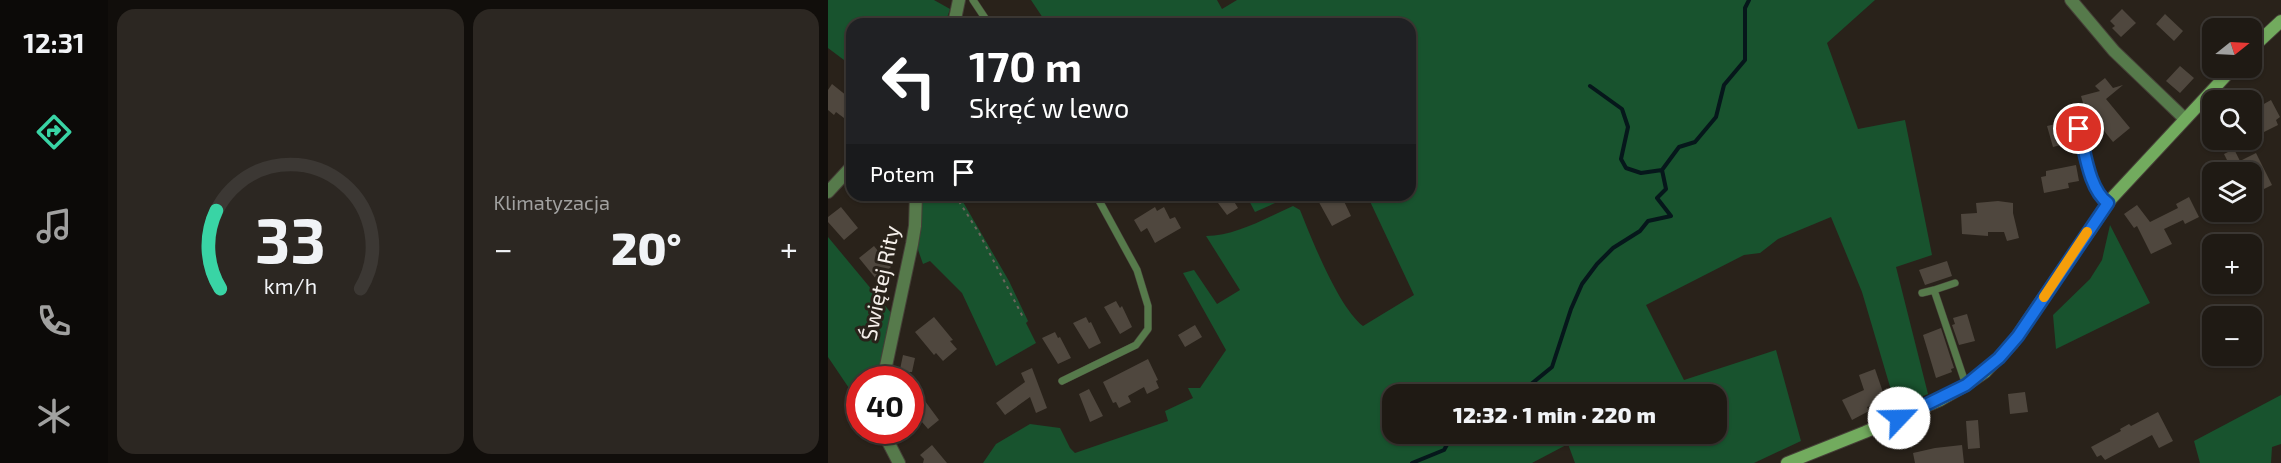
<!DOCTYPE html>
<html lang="pl">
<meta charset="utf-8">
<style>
body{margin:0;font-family:"Exo 2",sans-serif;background:#2c2722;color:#f1f3f6;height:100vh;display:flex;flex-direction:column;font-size:22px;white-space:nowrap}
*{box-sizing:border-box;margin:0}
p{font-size:20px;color:#a1a1a0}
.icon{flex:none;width:33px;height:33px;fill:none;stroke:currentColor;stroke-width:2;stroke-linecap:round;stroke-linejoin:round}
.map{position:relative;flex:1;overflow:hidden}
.details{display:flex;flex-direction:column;gap:9px;padding:9px;background:#110e0b;width:720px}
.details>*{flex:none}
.hud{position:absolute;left:18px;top:18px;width:570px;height:183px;border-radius:18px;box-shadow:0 2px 4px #0004,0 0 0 2px #3c3834;background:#202124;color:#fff;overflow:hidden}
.needle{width:39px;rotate:72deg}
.tools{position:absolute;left:1374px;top:18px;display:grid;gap:12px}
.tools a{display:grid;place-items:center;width:60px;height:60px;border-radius:12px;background:#1f1a14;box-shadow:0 2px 4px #0004,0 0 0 2px #3c3834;font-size:30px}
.speed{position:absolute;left:18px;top:366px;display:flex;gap:12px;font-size:30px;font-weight:700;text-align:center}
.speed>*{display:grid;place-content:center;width:78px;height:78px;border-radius:50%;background:#1f1a14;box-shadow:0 2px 4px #0004,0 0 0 2px #3c3834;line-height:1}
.speed .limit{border:9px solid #d22;background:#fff;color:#111}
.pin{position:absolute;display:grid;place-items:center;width:51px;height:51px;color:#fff;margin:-26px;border:3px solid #fff;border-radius:50%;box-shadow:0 2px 6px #0007}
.me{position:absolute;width:66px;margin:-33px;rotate:66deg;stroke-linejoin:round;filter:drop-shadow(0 0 4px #0008)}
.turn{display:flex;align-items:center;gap:21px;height:126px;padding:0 24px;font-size:27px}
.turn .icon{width:78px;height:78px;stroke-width:2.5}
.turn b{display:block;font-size:42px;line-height:51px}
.then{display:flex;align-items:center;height:57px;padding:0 24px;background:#0003;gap:12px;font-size:22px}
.big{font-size:45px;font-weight:800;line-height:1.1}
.details .card{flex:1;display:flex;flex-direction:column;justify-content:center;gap:9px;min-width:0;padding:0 21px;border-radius:18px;background:#2c2722}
.details .dial{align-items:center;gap:0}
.dial svg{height:156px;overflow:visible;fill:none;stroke:#3c3834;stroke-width:7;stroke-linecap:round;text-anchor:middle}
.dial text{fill:#f1f3f6;stroke:none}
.heat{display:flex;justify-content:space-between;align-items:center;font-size:33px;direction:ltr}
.details .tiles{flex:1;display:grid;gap:9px;grid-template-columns:repeat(2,1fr)}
.trip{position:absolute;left:554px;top:384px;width:345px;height:60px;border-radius:18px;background:#1f1a14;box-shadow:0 2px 4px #0004,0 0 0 2px #3c3834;font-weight:800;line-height:60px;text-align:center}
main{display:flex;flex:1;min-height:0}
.menu{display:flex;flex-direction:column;width:108px;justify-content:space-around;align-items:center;background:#0c0a08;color:#a1a1a0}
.menu .icon{width:42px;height:42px}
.menu .active{color:#39d4a5}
.menu b{font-size:27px;color:#f1f3f6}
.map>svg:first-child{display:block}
.green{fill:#18532e;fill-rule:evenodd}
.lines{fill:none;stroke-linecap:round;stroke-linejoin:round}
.stream{stroke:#06171b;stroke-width:4}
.building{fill:#4f473e}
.lane-casing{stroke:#453f37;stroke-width:8}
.street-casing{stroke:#453f37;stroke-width:14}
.secondary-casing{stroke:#453f37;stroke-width:14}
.path{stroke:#6c665e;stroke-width:2;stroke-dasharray:3 4.5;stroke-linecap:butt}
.lane{stroke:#567a4b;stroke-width:7}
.street{stroke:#567a4b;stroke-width:12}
.secondary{stroke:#72ab5e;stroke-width:12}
.route-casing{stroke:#114b97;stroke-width:15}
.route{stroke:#1a73e8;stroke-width:10}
.slow{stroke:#f59e0b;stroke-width:10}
.labels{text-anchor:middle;stroke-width:6;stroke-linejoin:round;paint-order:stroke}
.street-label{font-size:22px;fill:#f4eee9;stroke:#29221a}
</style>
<main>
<nav class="menu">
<b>12:31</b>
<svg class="icon active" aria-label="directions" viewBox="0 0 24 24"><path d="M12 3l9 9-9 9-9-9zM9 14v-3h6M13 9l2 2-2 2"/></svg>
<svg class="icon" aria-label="music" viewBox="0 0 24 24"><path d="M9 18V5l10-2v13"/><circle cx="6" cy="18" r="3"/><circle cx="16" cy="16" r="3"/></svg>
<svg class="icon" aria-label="phone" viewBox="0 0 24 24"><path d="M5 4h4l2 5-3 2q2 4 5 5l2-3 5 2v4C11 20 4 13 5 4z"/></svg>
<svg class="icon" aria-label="climate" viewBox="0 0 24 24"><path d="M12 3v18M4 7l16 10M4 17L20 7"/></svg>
</nav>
<section class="details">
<div class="tiles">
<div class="card dial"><svg viewBox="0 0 100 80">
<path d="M14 69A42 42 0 1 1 86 69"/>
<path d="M14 69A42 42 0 0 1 12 29" stroke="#39d4a5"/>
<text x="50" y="56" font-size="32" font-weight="700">33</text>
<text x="50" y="72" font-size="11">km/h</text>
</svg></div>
<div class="card"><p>Klimatyzacja</p>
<div class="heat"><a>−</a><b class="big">20°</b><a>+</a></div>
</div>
</div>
</section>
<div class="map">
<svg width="1453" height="463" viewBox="0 0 1453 463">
<rect width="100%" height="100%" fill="#29221a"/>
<path class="green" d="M 0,0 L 106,0 L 122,9 L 117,24 L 24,24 L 24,66 L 0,48 Z
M 203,0 L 389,0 L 394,9 L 409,0 L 1047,0 L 999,43 L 1030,129 L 1077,120 L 1104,255 L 1068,267 L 1100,394 L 1068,407 L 1034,292 L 1003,217 L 950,239 L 932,253 L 916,255 L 818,305 L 856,380 L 948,350 L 973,441 L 926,463 L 747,463 L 740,444 L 704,463 L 155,463 L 168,444 L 202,424 L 232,428 L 242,448 L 247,453 L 340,421 L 337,411 L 365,398 L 360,388 L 372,388 L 398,350 L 355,273 L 366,270 L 389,304 L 412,290 L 378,236 C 408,236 438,218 465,206 L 472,210 C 484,240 511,308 535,326 L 586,295 L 539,195 L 582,195 L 582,24 L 219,24 ZM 564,394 L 888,394 L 888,434 L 564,434 Z
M 91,195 L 131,195 L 181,281 L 200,321 L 198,323 L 208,343 L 168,366 L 134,293 L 102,261 L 95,264 L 88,244 Z
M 418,195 L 465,195 L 427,212 Z
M 1282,225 L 1322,303 L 1228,349 L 1225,315 L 1262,279 L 1274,260 Z
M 0,237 L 64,314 L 49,379 L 32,380 L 31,403 L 0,357 Z
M 1453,395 L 1453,444 L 1444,447 L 1443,463 L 1372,463 L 1366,441 Z"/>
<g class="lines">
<path class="stream" d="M 762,86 L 794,109 L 800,127 L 793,159 L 798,168 L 813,173 L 834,170
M 691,394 L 724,367 L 743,309 L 754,284 L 769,264 L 785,248 L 812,231 L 820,221 L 843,216 L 829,198 L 838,189 L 834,170 L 851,147 L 867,142 L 888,117 L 896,85 L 917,60 L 917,8 L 921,0
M 584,463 L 616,450 L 625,434"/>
</g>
<path class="building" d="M 1294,9 L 1308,23 L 1293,37 L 1284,28 L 1287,26 L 1282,21 Z
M 1337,14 L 1355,31 L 1346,41 L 1328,24 Z
M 1352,66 L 1366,78 L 1352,93 L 1338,81 Z
M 1277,78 L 1285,88 L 1295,85 L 1278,99 L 1302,128 L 1285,142 L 1265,117 L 1263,119 L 1257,110 L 1253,96 L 1272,91 L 1267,86 Z
M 4,84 L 24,100 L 24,121 L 18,116 L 16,118 L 8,112 L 6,115 L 0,110 L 0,90 Z
M 1443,100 L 1452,117 L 1448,120 L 1450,125 L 1436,132 L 1425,110 Z
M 1245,120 L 1248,141 L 1225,147 L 1219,126 Z
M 1406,149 L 1412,161 L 1428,153 L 1444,185 L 1424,195 L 1424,172 L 1405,172 L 1396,154 Z
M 1248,165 L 1251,181 L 1240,183 L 1241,188 L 1216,193 L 1213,177 L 1218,176 L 1218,171 Z
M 384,195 L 402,195 L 410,208 L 399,215 Z
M 487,195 L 513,195 L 523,216 L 504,226 Z
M 1361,197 L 1371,217 L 1357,224 L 1355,220 L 1336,229 L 1344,244 L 1323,254 L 1309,226 L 1306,228 L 1296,214 L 1309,205 L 1322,222 L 1350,208 L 1348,204 Z
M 1170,201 L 1185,203 L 1185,213 L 1191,238 L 1179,241 L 1176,232 L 1160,232 L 1160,236 L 1134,234 L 1133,214 L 1149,213 L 1148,203 Z
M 13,207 L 30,228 L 16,240 L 0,222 L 0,217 Z
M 327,207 L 329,211 L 336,207 L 342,219 L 347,217 L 353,228 L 327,243 L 319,228 L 313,232 L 306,220 Z
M 46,246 L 63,267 L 49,280 L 31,258 Z
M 1119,261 L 1124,276 L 1097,285 L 1091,270 Z
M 288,301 L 292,308 L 294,306 L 304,327 L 292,334 L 276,307 Z
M 1139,314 L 1147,341 L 1131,345 L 1124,325 L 1127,324 L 1125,318 Z
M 106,317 L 125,340 L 122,341 L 129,349 L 115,361 L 108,353 L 106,355 L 87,332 Z
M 258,317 L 261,323 L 263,322 L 273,343 L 261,349 L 245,323 Z
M 367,325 L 374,337 L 357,347 L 350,335 Z
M 1113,328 L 1126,368 L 1123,369 L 1124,372 L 1108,378 L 1095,335 Z
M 227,332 L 230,338 L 232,337 L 243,358 L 230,364 L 214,338 Z
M 75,355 L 87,358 L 84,372 L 81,372 L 80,376 L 71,374 Z
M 320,359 L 330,380 L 328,381 L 331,388 L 319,394 L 316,387 L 300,396 L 303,402 L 291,408 L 288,402 L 285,403 L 275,382 Z
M 204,368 L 219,408 L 208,413 L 202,397 L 177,415 L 168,403 L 197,382 L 193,373 Z
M 1047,369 L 1058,401 L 1039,407 L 1041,411 L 1024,420 L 1014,400 L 1036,390 L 1031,375 Z
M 261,389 L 275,416 L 262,422 L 251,394 Z
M 1197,392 L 1200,412 L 1182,414 L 1180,394 Z
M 91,393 L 111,420 L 100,429 L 94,422 L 90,425 L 82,415 L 82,400 Z
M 1330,412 L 1345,441 L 1331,448 L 1324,435 L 1277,460 L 1273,455 L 1269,457 L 1263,447 L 1293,431 L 1292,429 L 1301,424 L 1303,426 Z
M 1150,420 L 1152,448 L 1140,449 L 1138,421 Z
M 104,445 L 119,463 L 95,463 L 96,459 L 92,455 Z
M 1134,445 L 1136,463 L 1087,463 L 1085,453 L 1107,448 Z"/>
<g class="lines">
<defs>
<path id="lane" d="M 145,0 L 161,24
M 1251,129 C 1257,151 1261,190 1280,203
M 1127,283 L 1106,290 L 1138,385
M 1094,293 L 1106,290
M 234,381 L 308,345 L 320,329 L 320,306 L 309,270 L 268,195"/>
<path id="street" d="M 1243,0 L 1286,51 L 1357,119
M 124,24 L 127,19 L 131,0
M 0,192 L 24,166
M 55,380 L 84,244 L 87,226 L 88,195
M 54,430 L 71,463"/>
<path id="secondary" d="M 1424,48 L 1453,21
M 959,463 L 1037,432 L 1112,400 L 1138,385 L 1157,372 L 1184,344 L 1283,199 L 1405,68"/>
</defs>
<use href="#lane" class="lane-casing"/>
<use href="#street" class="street-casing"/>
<use href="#secondary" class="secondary-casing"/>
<path class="path" d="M 127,195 L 151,233 L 196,319"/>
<use href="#lane" class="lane"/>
<use href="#street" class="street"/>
<use href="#secondary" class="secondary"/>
</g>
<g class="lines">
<defs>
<path id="route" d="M 1071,418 L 1138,385 L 1171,358 L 1190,336 L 1280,203 C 1261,190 1257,151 1251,129"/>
</defs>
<use href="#route" class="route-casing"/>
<use href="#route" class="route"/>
<path class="slow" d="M 1216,297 L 1259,232"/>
</g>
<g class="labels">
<g class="street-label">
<text transform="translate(52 283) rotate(-78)" y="8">Świętej Rity</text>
</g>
</g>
</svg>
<div class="tools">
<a><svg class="needle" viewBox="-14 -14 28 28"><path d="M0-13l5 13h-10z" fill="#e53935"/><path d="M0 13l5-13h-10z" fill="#a1a1a0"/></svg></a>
<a><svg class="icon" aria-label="search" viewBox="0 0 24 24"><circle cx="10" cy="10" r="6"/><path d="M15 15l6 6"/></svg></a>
<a><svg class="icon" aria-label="layers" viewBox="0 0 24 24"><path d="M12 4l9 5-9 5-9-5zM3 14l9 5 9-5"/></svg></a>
<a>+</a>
<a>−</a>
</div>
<div class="speed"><div class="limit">40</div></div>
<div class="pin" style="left:1251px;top:129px;background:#d93025"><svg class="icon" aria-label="arrive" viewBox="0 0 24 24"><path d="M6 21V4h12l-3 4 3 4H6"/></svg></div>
<svg class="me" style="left:1071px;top:418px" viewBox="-20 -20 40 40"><circle r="19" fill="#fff"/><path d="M0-13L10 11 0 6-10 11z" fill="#1a73e8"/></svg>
<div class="trip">12:32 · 1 min · 220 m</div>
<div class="hud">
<div class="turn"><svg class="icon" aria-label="left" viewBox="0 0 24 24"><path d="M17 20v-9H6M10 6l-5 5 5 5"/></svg><div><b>170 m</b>Skręć w lewo</div></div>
<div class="then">Potem<svg class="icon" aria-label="arrive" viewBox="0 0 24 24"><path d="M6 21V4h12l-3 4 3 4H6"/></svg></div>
</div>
</div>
</main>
